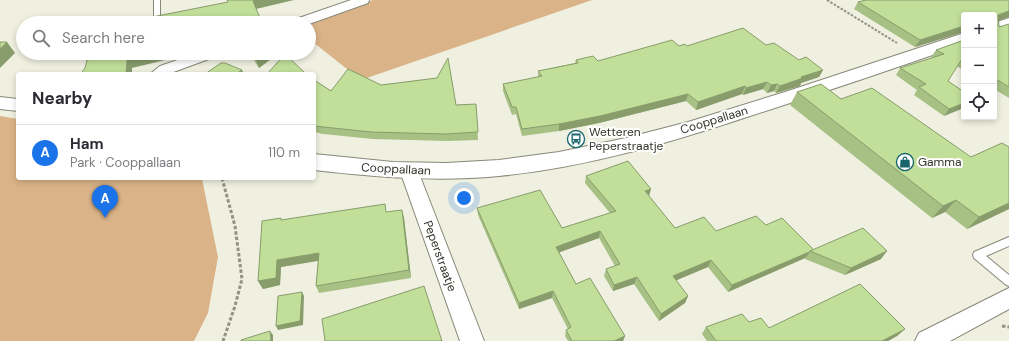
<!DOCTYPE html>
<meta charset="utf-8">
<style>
:root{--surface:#fff;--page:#f7f7f7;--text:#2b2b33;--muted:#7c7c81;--line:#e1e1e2;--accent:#1a73e8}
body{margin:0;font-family:"DM Sans",sans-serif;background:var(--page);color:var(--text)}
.controls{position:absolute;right:12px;top:12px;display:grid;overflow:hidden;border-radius:4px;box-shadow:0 2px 6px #0003}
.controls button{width:36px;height:36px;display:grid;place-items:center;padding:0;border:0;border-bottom:1px solid var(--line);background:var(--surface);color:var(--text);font:20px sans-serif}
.you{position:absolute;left:464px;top:198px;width:14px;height:14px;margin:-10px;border:3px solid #fff;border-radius:50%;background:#1a73e8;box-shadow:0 0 0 6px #1a73e833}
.badge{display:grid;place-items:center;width:26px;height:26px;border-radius:50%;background:var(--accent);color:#fff;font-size:13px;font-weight:700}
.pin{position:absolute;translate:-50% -33px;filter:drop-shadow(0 1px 2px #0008)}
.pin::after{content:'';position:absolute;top:21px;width:14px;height:12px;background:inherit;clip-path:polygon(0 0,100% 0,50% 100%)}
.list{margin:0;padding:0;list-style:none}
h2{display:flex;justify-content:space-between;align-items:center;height:52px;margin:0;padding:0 16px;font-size:17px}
h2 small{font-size:13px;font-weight:400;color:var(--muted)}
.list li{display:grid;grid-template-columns:26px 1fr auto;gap:12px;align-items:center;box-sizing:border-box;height:56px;padding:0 16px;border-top:1px solid var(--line)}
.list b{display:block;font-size:15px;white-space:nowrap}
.list p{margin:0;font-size:13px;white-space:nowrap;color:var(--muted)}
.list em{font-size:13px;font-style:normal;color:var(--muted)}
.icon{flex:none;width:22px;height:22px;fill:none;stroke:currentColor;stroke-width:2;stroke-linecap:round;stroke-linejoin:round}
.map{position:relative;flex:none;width:1009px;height:341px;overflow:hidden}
.search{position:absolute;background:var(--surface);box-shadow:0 2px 6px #0003;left:16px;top:16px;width:300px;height:44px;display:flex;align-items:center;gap:10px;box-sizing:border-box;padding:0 14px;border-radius:22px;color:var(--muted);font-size:15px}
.panel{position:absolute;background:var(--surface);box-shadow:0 2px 6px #0003;left:16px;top:72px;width:300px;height:108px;border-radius:4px}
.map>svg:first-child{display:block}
.green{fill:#dab388}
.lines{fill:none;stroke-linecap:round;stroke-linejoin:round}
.lane-casing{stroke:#88887a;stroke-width:2}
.street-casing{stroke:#88887a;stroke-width:2}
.secondary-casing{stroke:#88887a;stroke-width:2}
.path-far1{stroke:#929287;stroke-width:2;stroke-dasharray:2.5 1.5;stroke-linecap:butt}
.path{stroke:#929287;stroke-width:3;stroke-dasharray:3.5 2;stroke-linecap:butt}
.lane{fill:#fff;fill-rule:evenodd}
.street{fill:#fff;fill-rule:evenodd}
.secondary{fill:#fff;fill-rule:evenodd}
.wall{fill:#a7c084}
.shaded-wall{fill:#889c6c}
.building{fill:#c2df9a;stroke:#889c6c}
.labels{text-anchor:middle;stroke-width:4;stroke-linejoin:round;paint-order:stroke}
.street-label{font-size:12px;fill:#34342e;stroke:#fff}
.poi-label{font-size:12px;fill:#34342e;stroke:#fff;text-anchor:start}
</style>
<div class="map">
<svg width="1009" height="341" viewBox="0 0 1009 341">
<rect width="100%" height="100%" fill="#eff0e0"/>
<g class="green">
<path d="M 373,0 L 592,0 L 361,80 L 309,39 L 309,23 L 306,23 Z"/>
<path d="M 0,116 L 18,119 L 18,178 L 202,179 L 218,257 L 208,313 L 194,341 L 0,341 Z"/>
</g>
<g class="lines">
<g class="lane-casing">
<g id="lane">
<path d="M 154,0 L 160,0 L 160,17 L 157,19 L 154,17 Z"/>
<path d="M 1009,237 L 1009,246 L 986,256 L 1009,275 L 1009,286 L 1005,284 L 974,258 L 973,255 L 974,252 Z"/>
</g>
</g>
<g class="street-casing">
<g id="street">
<path d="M 351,0 L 369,0 L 368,3 L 309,24 L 291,23 L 293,20 Z"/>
<path d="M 198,53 L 219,53 L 217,56 L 168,74 L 150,74 L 160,66 Z"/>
<path d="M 409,164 L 415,166 L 418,171 L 484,341 L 460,341 L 400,171 L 403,166 Z"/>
<path d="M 1009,288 L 1009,309 L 950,341 L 915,341 L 919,333 Z"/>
</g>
</g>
<g class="secondary-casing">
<g id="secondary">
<path d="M 1009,18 L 1009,28 L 994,33 L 994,23 Z"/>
<path d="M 964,33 L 964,44 C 893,69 822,93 750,116 C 669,143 584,168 499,176 C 437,182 375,177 314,170 L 314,154 L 393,162 L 446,163 L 499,160 L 559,152 L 626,138 L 688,122 L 785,92 Z"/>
<path d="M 0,97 L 18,99 L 18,111 L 0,109 Z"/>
</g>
</g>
<path class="path-far1" d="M 827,0 L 897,43"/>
<g class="path">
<path d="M 222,178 L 235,226 L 242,279 L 235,306 L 223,341"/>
<path d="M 1002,326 L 1009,327"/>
</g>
<use href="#lane" class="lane"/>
<use href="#street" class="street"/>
<use href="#secondary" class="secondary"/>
</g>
<g class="wall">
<path d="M 866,0 L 1009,0 L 1009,17 L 998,20 L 999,27 L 1009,24 L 1009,98 L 994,89 L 994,15 L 964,15 L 964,32 L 915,47 L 854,9 L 858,2 Z"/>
<path d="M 964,40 L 964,71 L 957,66 L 948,81 L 964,92 L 944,116 L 914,95 L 917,90 L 896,75 L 900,68 L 932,58 L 931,57 L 936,50 Z"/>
<path d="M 766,45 L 799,60 L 823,70 L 819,77 L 801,83 L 800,86 L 776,93 L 774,91 L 767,93 L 763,89 L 743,95 L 742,94 L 696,110 L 686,101 L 599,123 L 559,131 L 522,136 L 516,114 L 512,115 L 503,91 L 503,84 L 538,77 L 538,71 L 575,63 L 576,60 L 598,61 L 679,46 Z"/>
<path d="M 249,53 L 274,53 L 275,56 L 259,68 Z"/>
<path d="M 314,80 L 331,91 L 381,85 L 456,105 L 476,104 L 478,140 L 447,141 L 373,139 L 323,134 L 314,132 Z"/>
<path d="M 797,92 L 841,99 L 1009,209 L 967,229 L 945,212 L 932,218 L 790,105 Z"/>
<path d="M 586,176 L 649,196 L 675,228 L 716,231 L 766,225 L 814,250 L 881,259 L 845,275 L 805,259 L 805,258 L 728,292 L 708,267 L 676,280 L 688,296 L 685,303 L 659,321 L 634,284 L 613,291 L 604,276 L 606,269 L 615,266 L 599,238 L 559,252 L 576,284 L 625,336 L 623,341 L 568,341 L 565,336 L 566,330 L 568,329 L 552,298 L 519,309 L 478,215 L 477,208 L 562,228 L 610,213 L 585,183 Z"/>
<path d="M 387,212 L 404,218 L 411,278 L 319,293 L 316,286 L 318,261 L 281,267 L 280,285 L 263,289 L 258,281 L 281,218 L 281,220 Z"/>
<path d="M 749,322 L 769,328 L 905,329 L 897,336 L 888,341 L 707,341 L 702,334 L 706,327 Z"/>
</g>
<g class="shaded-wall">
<path d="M 256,0 L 294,0 L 256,9 L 253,1 Z"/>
<path d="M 1009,11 L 1009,17 L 994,22 L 998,15 Z"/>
<path d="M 964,26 L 964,32 L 915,47 L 920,40 Z"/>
<path d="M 7,42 L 15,53 L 0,68 L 0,49 Z"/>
<path d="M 156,53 L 190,53 L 190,54 L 132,68 L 132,74 L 126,74 L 127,60 Z"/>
<path d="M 266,53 L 274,53 L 275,56 L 259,68 L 256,60 Z"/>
<path d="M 242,70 L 244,74 L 236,74 Z"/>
<path d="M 823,70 L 819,77 L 801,83 L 800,86 L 776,93 L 780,86 L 801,77 Z"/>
<path d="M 767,82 L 763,89 L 743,95 L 746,88 Z"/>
<path d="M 777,84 L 774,91 L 767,93 L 771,85 Z"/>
<path d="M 745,86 L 742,94 L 696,110 L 698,102 Z"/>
<path d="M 688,94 L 686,101 L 599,123 L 559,131 L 559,124 Z"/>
<path d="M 964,103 L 964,108 L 944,116 L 949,109 Z"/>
<path d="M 651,189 L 649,196 L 645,191 Z"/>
<path d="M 956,200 L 945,212 L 932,218 L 943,206 Z"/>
<path d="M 1009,203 L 1009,209 L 967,229 L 979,217 Z"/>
<path d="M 402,210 L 404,218 L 411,278 L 409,270 Z"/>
<path d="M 600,231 L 599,238 L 555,254 L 556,247 Z"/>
<path d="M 887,251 L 881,259 L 845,275 L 851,268 Z"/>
<path d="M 810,252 L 805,258 L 728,292 L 732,285 Z"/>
<path d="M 319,253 L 322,260 L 281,267 L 280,285 L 263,289 L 258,281 L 277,260 Z"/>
<path d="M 711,260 L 708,267 L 670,283 L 673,276 Z"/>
<path d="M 637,277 L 634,284 L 613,291 L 614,285 Z"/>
<path d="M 553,291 L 552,298 L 519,309 L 519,303 Z"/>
<path d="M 302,292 L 304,296 L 303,325 L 278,330 L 276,326 Z"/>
<path d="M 688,296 L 685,303 L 659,321 L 661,314 Z"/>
<path d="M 905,329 L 897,336 L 888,341 L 882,341 Z"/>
<path d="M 270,331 L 273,335 L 273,341 L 271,341 Z"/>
<path d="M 625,336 L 623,341 L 614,341 Z"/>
</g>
<g class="building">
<path d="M 227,0 L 256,0 L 253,1 L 262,23 L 122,23 L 228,2 Z"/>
<path d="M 866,0 L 1009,0 L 1009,11 L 998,15 L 999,27 L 1009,24 L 1009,87 L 994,78 L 994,15 L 964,15 L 964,26 L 920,40 L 858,2 Z"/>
<path d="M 743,28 L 766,45 L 774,43 L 799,60 L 806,57 L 823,70 L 801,77 L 803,78 L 780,86 L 777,84 L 771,85 L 767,82 L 746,88 L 745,86 L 698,102 L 688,94 L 600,116 L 559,124 L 522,129 L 516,107 L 512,107 L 503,84 L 542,76 L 538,71 L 578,63 L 576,60 L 593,56 L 598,61 L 672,40 L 679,46 L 685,44 L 687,46 Z"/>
<path d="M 964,40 L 964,60 L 962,59 L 948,81 L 964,92 L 964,103 L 949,109 L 919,87 L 926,84 L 900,68 L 944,54 L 936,50 Z"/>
<path d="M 0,42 L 7,42 L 0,49 Z"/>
<path d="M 99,53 L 156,53 L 127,60 L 126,74 L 81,74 L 85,68 L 87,60 L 98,58 Z"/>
<path d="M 251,53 L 266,53 L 256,60 Z"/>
<path d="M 285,54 L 306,74 L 267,74 Z"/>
<path d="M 448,58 L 456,105 L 476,104 L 478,132 L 446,134 L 371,132 L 314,126 L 314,80 L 331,91 L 348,69 L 381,85 L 437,78 Z"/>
<path d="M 221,63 L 225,63 L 242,70 L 236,74 L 205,74 Z"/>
<path d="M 821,84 L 841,99 L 872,88 L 971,157 L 1002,143 L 1009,147 L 1009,203 L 979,217 L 956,200 L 943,206 L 797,92 Z"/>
<path d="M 628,161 L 651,189 L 645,191 L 675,228 L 704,217 L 716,231 L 756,216 L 766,225 L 782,218 L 814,250 L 732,285 L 711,260 L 673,276 L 688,296 L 661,314 L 637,277 L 614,285 L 606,269 L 620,264 L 600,231 L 556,247 L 576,284 L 590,278 L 625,336 L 614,341 L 572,341 L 566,330 L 571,327 L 553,291 L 519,303 L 477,208 L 540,190 L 562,228 L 616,211 L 586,176 Z"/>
<path d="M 385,204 L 386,212 L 402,210 L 409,270 L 316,286 L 319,253 L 277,260 L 276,278 L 258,281 L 262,221 L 281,218 L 281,220 Z"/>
<path d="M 863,228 L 887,251 L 851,268 L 810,251 Z"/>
<path d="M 860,284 L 905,329 L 882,341 L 716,341 L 706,327 L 742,314 L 749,322 L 761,318 L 769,328 Z"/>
<path d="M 424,286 L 442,341 L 325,341 L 322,319 Z"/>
<path d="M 302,292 L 300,321 L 276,326 L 278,296 Z"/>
<path d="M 270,331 L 271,341 L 241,341 L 241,340 Z"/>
</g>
<defs>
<g id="bus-ring" transform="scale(0.9)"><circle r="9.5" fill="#fff" stroke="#18656d" stroke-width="1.5"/><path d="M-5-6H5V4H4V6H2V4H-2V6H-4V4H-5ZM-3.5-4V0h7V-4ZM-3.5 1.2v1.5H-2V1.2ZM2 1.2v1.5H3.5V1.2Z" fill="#18656d"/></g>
<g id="shop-ring" transform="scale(0.9)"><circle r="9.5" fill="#fff" stroke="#18656d" stroke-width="1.5"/><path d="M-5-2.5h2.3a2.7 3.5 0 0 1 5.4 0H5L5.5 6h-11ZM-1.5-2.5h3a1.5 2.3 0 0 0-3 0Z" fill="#18656d"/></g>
</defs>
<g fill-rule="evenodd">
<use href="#bus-ring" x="576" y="139"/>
<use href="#shop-ring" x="905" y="162"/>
</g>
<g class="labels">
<g class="street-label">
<text transform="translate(714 120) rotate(-17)" y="4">Cooppallaan</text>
<text transform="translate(396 169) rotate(3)" y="4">Cooppallaan</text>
<text transform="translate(440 256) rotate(70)" y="4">Peperstraatje</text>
</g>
<g class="poi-label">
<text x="589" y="136">Wetteren<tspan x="589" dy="14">Peperstraatje</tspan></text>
<text x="918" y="166">Gamma</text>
</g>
</g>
</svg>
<div class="controls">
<button>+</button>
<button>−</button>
<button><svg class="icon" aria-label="locate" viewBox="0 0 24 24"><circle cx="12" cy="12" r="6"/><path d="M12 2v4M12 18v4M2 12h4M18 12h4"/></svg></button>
</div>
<div class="you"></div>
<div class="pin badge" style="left:105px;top:218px">A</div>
<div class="search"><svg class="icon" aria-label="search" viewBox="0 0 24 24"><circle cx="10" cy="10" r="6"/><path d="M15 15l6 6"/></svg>Search here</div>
<section class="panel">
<h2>Nearby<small></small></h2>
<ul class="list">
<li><span class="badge">A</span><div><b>Ham</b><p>Park · Cooppallaan</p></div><em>110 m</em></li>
</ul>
</section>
</div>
